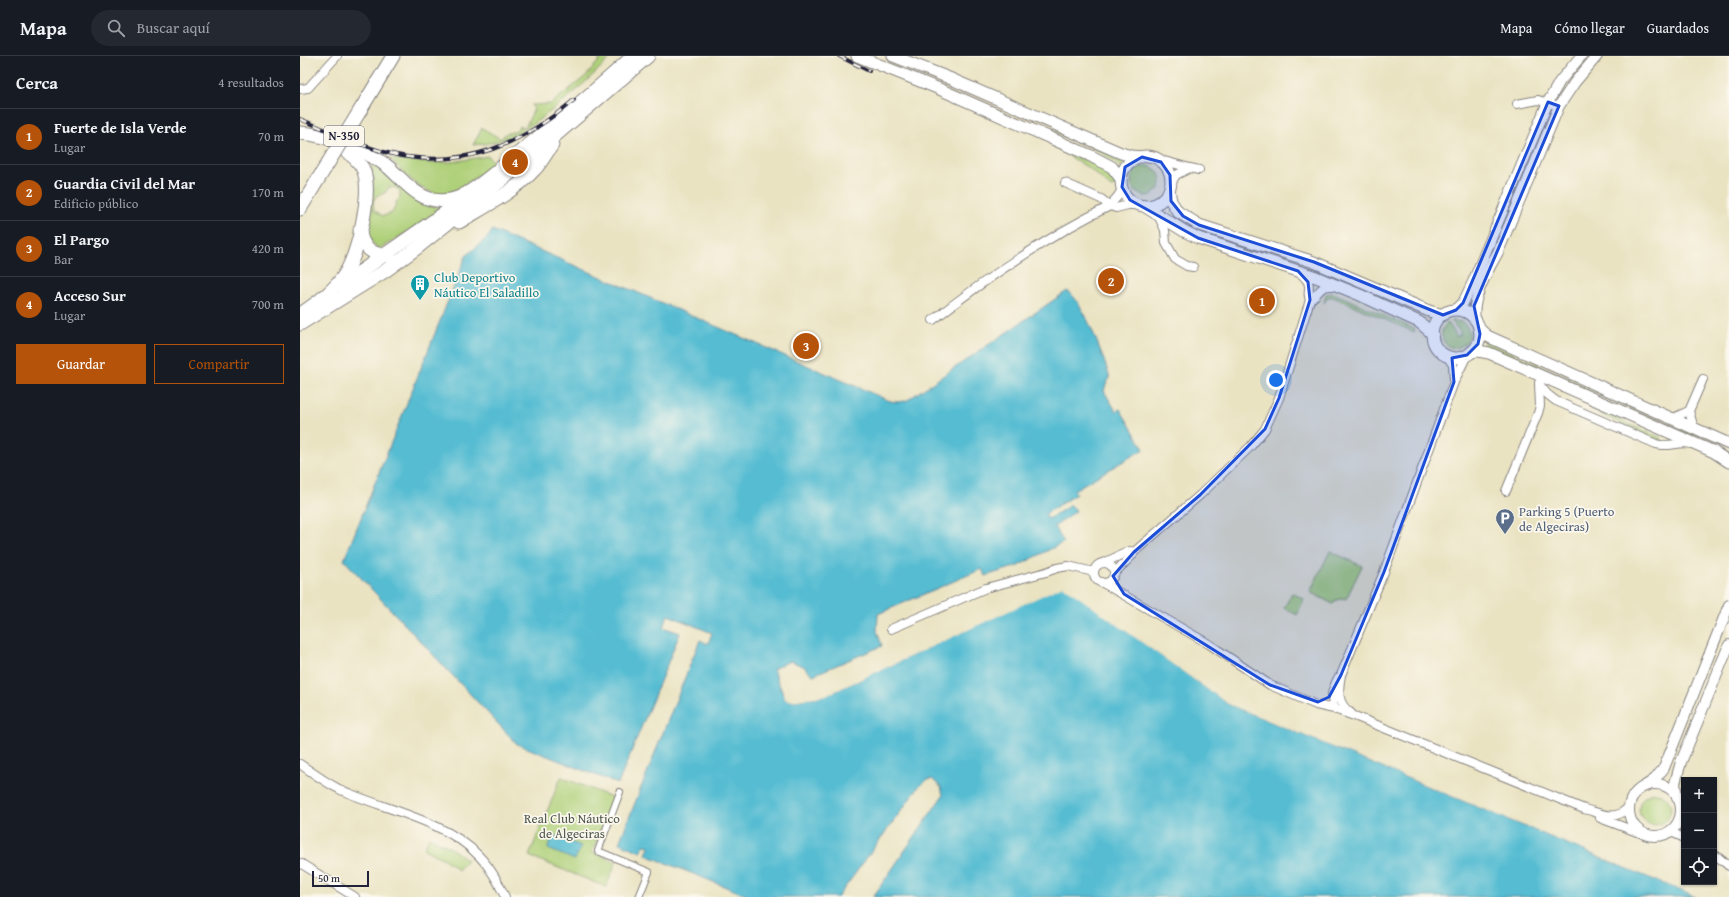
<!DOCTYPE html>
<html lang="es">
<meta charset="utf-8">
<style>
:root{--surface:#171b24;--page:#242831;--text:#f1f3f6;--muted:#9ea1a6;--line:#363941;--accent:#b45309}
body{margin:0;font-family:"Gentium Book Plus",serif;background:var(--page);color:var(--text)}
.controls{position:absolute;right:12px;bottom:12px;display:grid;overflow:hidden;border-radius:0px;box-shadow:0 1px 3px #0004}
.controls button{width:36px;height:36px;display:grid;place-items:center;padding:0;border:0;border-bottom:1px solid var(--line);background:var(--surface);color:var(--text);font:20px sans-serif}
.scale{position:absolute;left:12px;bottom:10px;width:57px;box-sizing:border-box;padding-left:4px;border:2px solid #22223b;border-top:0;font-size:11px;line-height:14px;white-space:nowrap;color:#22223b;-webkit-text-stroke:3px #fbf7ec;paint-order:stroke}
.you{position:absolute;left:976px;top:324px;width:14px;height:14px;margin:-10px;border:3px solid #fff;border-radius:50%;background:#1a73e8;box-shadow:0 0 0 6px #1a73e833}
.badge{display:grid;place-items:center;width:26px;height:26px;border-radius:50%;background:var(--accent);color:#fff;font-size:13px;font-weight:700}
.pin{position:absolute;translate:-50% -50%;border:2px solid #fff;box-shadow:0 1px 4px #0006}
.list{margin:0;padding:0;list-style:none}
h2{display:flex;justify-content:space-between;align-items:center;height:52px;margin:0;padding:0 16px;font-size:17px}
h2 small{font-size:13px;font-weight:400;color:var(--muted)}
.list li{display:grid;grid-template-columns:26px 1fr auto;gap:12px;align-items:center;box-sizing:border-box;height:56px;padding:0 16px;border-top:1px solid var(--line)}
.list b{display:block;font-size:15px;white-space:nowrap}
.list p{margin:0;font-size:13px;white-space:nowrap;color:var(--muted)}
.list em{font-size:13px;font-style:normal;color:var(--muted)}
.actions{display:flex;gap:8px;padding:12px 16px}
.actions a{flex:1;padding:9px 0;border:1px solid var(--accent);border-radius:0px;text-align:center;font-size:14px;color:var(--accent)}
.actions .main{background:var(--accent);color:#fff}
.icon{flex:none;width:22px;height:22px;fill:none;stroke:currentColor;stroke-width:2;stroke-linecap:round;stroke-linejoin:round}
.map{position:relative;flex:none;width:1429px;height:841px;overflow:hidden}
header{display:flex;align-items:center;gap:24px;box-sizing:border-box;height:56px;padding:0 20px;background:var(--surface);border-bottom:1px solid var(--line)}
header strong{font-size:19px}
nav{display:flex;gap:22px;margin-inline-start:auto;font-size:14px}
.search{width:280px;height:36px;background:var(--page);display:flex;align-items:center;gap:10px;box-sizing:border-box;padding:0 14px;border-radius:22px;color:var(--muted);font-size:15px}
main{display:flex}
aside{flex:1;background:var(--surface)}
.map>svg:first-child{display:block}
.green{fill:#afd079;stroke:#68795a;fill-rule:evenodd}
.water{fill:#55bcd2;stroke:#3c6f86}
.pier{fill:#eae3c2}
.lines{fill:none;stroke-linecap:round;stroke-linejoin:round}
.pedestrian-casing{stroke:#86827e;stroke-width:8}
.minor-casing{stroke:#86827e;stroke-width:10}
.tertiary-casing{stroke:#86827e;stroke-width:12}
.secondary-casing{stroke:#86827e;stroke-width:13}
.trunk-casing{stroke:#86827e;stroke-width:15}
.pedestrian{stroke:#fff;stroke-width:6}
.minor{stroke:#fff;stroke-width:8}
.tertiary{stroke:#fff;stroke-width:10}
.secondary{stroke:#fff;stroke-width:11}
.trunk{stroke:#fff;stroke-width:13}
.rail-casing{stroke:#22223b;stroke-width:4}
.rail{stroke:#fbf7ec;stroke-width:2.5;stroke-dasharray:8;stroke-linecap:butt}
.trunk-bridge-casing{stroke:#86827e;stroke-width:15;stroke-linecap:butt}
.trunk-bridge{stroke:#fff;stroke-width:13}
.marked{fill:#1d4ed8;fill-opacity:0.2;stroke:#1d4ed8;stroke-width:3;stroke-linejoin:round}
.labels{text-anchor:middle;stroke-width:3.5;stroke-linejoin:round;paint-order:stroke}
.shield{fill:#fbf7ec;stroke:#636270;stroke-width:1}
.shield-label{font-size:12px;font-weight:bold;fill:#22223b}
.culture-label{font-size:13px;fill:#0d838f;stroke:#fbf7ec;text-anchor:start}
.service-label{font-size:13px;fill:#4e5e75;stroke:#fbf7ec;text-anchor:start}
.park-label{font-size:13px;fill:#4c564e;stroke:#fbf7ec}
</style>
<header>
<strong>Mapa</strong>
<div class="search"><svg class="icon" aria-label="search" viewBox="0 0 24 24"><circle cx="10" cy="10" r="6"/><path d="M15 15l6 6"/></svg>Buscar aquí</div>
<nav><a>Mapa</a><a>Cómo llegar</a><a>Guardados</a></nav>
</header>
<main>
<aside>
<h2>Cerca<small>4 resultados</small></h2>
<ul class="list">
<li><span class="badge">1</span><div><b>Fuerte de Isla Verde</b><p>Lugar</p></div><em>70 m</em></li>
<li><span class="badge">2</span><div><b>Guardia Civil del Mar</b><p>Edificio público</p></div><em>170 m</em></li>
<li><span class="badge">3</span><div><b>El Pargo</b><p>Bar</p></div><em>420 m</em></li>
<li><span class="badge">4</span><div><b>Acceso Sur</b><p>Lugar</p></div><em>700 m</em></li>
</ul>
<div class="actions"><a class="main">Guardar</a><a>Compartir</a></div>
</aside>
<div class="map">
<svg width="1429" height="841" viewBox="0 0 1429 841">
<rect width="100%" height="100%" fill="#fbf7ec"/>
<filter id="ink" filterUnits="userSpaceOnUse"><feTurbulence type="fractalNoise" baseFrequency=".025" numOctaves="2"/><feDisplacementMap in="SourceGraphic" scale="8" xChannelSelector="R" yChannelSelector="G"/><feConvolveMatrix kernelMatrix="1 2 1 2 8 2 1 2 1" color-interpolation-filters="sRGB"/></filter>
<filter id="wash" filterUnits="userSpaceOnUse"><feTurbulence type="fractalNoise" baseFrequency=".012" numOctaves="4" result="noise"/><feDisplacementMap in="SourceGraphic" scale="16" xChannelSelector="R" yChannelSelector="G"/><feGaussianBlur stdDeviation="0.9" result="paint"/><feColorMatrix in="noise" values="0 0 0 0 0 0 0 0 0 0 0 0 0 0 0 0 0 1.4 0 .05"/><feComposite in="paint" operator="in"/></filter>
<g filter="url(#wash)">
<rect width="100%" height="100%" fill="#eae3c2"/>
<g class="green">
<path d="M 303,0 L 312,0 C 286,27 231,78 195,86 C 188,88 180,88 173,89 L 182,72 L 201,83 L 205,78 L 216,75 L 219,70 L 225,72 L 234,53 L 231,49 L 251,48 L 286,20 Z"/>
<path d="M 737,67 L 826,104 L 821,111 C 799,91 763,80 736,69 Z"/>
<path d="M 750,88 L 804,113 L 811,118 L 817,129 L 811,131 L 790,113 Z"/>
<path d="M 188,100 L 195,108 L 184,117 L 183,115 C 160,134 141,148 114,126 C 105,119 98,110 89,102 L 131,107 L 151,106 Z"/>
<path d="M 71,108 C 97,123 111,151 144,152 L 142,155 L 79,193 C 59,178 71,154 73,134 C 74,125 73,116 71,108 ZM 89,131 L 97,132 L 100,136 L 100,142 L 96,146 L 95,151 L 92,157 L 83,160 L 74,154 L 73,146 L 76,140 L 85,137 Z"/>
<circle cx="846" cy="125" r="15"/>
<path d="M 1033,237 L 1115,273 L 1114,276 L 1033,241 L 1028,241 L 1024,247 L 1026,238 Z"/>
<path d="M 1152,265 L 1162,266 C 1186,285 1146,305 1142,280 C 1141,274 1144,270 1148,267 L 1155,277 L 1156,280 L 1160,280 L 1160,276 Z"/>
<path d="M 1185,285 L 1429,395 L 1429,397 L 1191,291 L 1183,289 Z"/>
<path d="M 1291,351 L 1361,382 L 1360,385 L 1299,358 L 1291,353 Z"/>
<path d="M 1030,495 L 1062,510 L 1046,543 L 1043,542 L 1035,545 L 1033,548 L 1010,536 Z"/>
<path d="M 992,537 L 1004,543 L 997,559 L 984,552 Z"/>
<path d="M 261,721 L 314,742 L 292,796 L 316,806 L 306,831 L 229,800 Z"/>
<circle cx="1355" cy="753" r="16"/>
<path d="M 129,781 L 151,792 L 167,804 L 158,814 L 146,804 L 124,793 Z"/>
</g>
<g class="water">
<path d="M 192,174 L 590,345 L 597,346 L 606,345 L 767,235 C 783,243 804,303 810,322 L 806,328 L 804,335 L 816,355 L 820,353 L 844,393 L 774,434 L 776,438 L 745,458 L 748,463 L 771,449 L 776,455 L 754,471 L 764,486 L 718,510 L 685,520 L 682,513 L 578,558 L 577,575 L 582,590 L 513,619 L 503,610 L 490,605 L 473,613 L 485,643 L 492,645 L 527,639 L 763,529 L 928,648 L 1396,841 L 573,841 L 643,739 L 641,731 L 632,723 L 627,724 L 620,729 L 538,841 L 451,841 L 346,799 L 349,790 L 344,789 L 341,796 L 319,787 L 400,584 L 408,588 L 412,577 L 368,559 L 363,571 L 380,577 L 318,728 L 217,688 L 44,504 L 166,200 L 190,179 Z"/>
<path d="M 253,779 L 281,790 L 275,804 L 248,793 Z"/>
</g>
<path class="pier" d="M 763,528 L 929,646 L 1397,839 L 1398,841 L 928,648 L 763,530 L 527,639 L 492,645 L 484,643 L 486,641 L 492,643 L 526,637 Z"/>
</g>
<g filter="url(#ink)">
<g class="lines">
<g class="pedestrian-casing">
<path id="pedestrian" d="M 320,736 L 298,795 L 349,816 L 339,841"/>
</g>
<g class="minor-casing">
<g id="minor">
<path d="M 0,33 L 8,32 L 37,0"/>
<path d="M 1217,48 L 1238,44 L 1259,50"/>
<path d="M 857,103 L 890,112 L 876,119 L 870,129"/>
<path d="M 890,112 L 899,114"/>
<path d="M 765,127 L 801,143 L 810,150 L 816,152 L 828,149 L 839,149"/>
<path d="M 859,161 L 865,174 L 866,187 L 875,203 L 887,210 L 893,211"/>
<path d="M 1000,217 C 1016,231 1005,232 1010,244"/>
<path d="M 633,264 C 687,222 748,180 810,150 C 814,142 820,142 822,131"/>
<path d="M 1146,299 L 1153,309 L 1154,325"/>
<path d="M 1240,329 L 1247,338 L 1256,345 L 1356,388 C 1368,392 1379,385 1391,388"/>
<path d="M 1389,355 L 1403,323"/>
<path d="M 1370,362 C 1378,362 1382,357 1389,355 L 1393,369 L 1397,374"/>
<path d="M 1206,435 L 1238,357 L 1240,350 L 1239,327"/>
<path d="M 803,507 L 830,495 L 834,496"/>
<circle cx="804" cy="517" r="10"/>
<path d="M 814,518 C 819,510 832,503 834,496 L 900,439 L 951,390 L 965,373 L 979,342 L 1010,244 C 1022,236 1017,229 1036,230"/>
<path d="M 801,526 L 909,588 L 970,629 L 1016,649 L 1034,653 L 1057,661 L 1284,753 C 1301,757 1316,767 1329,750"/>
<path d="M 591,573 L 686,532 L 746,516 L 757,512 L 768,510 L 794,516"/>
<path d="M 1036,654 C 1029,642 1032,634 1038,622"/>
<path d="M 1051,657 C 1037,648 1038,634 1041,619 L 1084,516 L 1154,326 L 1167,299"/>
<path d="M 0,708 C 13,717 25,726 39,733 C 82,753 146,764 179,800 C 191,812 198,826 205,841"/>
<path d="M 1380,757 L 1384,768"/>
<path d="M 1300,762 L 1337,776 L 1347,778"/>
<path d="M 1369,775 L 1384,782"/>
<path d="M 1414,798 L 1429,810"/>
<path d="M 0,807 L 55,841"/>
</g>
</g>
<g class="tertiary-casing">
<g id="tertiary">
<path d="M 1156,254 L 1163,247 L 1173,226 L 1248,46 L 1260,25 L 1281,0"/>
<path d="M 1175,263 C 1171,243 1188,214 1198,196 L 1259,50 L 1275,26 L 1297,0"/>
<circle cx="1355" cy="754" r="26"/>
<path d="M 1345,730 L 1355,723 L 1364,712 L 1429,549"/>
<path d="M 1377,742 L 1375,727 L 1381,706 L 1429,589"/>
</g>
</g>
<g class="secondary-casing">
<g id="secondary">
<path d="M 557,0 L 637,32 L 789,99 L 812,111 L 821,123"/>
<path d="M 593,0 L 649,22 L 821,97 L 831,100 L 842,101"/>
<circle cx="846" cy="125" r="25"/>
<path d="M 869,134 L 871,145 L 878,156 L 899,169 L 1014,206 L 1129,255 L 1143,259"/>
<path d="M 844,150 L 884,175 L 898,182 L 1016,221 L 1060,239 L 1119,266 L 1133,278"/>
<circle cx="1156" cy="278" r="24"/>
<path d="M 1179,273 L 1187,280 L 1429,388"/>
<path d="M 1171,296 L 1178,295 L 1189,297 L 1414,396 L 1429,406"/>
</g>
</g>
<g class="trunk-casing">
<g id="trunk">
<path d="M 61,53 L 93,0"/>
<path d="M 0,77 C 24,78 68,95 87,110 C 98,119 107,131 119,138 C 132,146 148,147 162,140 C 179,132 200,112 215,100 C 255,68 296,35 333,0"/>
<path d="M 0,153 L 28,107"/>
<path d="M 159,166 C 184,151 214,136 234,114 C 241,107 246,97 252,89"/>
<path d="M 60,174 C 60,190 74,201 89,199"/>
<path d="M 40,230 L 146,156 L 158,147 L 160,144"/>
<path d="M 2,257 C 18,246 35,234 45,218 C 58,197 73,136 63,113 C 59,105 52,99 44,94"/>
<path d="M 0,268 L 85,215 L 118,191 L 223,107 L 348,0"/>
</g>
</g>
<use href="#pedestrian" class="pedestrian"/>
<use href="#minor" class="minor"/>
<use href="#tertiary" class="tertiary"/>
<use href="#secondary" class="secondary"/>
<use href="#trunk" class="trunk"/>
<g class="rail-casing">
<g id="rail">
<path d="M 539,0 L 569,15"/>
<path d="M 0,63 C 32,76 64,92 97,99 C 167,113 221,88 274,44"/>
</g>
</g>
<use href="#rail" class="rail"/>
<g class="trunk-bridge-casing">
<path id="trunk-bridge" d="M 28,107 L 61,53"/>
</g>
<use href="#trunk-bridge" class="trunk-bridge"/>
</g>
</g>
<path class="marked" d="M 1248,46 L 1259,50 L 1174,250 L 1180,278 L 1178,288 L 1167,299 L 1152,302 L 1154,326 L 1084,516 L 1041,619 L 1029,641 L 1018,646 L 970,629 L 824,538 L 813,520 L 834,496 L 900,439 L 965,373 L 979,342 L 1010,244 L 1008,226 L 998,215 L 898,182 L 830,144 L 822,131 L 825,111 L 842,101 L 861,106 L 870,119 L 871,145 L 883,160 L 899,169 L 1014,206 L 1143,259 L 1156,254 L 1163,247 Z"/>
<defs>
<g id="building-pin" transform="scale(1)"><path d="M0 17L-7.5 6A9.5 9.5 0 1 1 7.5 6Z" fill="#0f9aa8" stroke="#fbf7ec"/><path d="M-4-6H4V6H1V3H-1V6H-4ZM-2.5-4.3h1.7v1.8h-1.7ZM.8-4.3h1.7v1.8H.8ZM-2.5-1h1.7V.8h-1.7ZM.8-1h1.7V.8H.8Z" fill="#fff"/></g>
<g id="parking-pin" transform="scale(1)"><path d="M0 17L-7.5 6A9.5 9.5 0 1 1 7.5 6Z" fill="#5c6f8a" stroke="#fbf7ec"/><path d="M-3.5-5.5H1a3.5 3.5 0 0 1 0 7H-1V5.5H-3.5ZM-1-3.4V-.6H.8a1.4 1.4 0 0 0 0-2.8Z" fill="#fff"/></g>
</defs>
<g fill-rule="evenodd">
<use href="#building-pin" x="120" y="228"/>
<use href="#parking-pin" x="1205" y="462"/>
</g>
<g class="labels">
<rect class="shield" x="24" y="70" width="40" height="20" rx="3"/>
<g class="shield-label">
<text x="44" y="84">N-350</text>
</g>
<g class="culture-label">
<text x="134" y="226">Club Deportivo<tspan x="134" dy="15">Náutico El Saladillo</tspan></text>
</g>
<g class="service-label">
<text x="1219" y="460">Parking 5 (Puerto<tspan x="1219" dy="15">de Algeciras)</tspan></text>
</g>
<g class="park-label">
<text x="272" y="767">Real Club Náutico<tspan x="272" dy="15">de Algeciras</tspan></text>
</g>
</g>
</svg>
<div class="controls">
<button>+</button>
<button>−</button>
<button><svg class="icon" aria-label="locate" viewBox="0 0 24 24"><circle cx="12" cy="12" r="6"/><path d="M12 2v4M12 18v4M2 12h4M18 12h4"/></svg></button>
</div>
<div class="scale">50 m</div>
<div class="you"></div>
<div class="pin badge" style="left:962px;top:245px">1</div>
<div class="pin badge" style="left:811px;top:225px">2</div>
<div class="pin badge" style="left:506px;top:290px">3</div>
<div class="pin badge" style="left:215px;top:106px">4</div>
</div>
</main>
